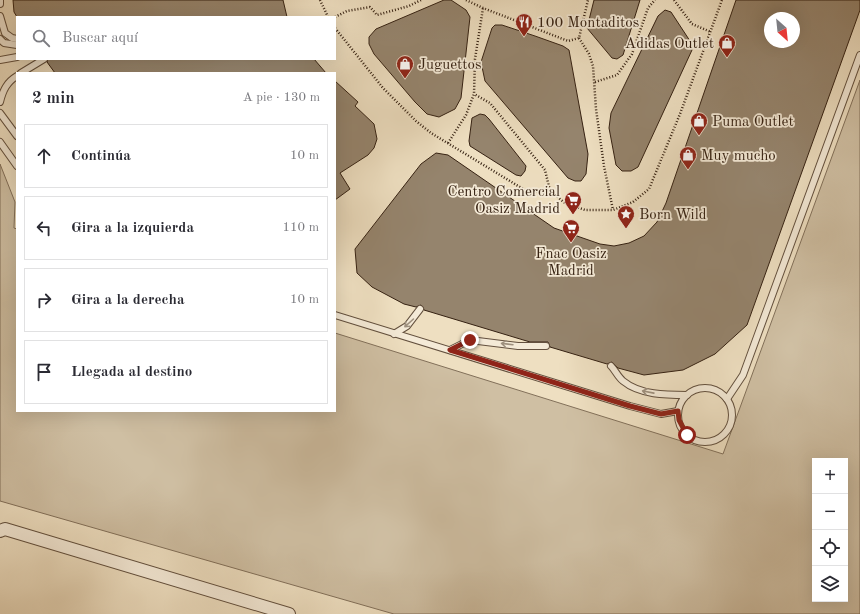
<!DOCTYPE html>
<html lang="es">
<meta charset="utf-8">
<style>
:root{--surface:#fff;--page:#f2f2f3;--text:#2b2b33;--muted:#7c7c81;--line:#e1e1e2}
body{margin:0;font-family:"Old Standard TT",serif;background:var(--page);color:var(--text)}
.controls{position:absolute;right:12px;bottom:12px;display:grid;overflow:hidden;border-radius:0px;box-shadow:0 4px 16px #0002}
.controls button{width:36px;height:36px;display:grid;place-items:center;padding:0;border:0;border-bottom:1px solid var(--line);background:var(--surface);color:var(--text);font:20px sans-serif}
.compass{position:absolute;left:764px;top:12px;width:36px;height:36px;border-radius:50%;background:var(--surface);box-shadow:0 4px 16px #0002;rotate:153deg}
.stop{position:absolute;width:12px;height:12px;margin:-9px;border:3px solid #8f2418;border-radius:50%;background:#fff}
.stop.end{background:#8f2418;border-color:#fff;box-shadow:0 1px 4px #0008}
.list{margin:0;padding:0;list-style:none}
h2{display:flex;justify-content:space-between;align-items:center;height:52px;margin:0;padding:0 16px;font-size:17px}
h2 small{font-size:13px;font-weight:400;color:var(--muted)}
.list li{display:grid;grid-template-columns:26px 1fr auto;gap:12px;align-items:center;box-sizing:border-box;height:64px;margin:0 8px 8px;padding:0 8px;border:1px solid var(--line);border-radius:0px}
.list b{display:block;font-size:15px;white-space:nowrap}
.list em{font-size:13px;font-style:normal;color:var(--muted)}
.icon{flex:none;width:22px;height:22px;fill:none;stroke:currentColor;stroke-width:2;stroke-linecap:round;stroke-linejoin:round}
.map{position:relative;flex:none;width:860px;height:614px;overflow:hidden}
.search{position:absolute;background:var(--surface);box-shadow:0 4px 16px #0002;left:16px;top:16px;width:320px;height:44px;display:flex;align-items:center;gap:10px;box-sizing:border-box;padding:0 14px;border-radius:0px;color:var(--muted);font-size:15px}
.panel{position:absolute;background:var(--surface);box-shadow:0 4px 16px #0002;left:16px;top:72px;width:320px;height:340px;border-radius:0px}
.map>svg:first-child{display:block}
.green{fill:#cfbfa3;stroke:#82705a;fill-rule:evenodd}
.building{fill:#95846d;stroke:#352112;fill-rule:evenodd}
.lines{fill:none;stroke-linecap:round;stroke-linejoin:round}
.service-casing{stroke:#63503e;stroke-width:8}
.minor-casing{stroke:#63503e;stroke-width:14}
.path{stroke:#352112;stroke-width:2.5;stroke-dasharray:1 2;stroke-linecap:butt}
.service{stroke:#f4ead7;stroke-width:6}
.minor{stroke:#f4ead7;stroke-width:12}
.oneway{stroke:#9e907e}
.route{stroke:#8f2418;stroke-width:5}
.labels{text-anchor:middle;stroke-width:3.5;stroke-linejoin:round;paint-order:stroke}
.poi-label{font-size:15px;fill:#352112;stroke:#f4ead7;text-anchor:start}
</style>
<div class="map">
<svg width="860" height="614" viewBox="0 0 860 614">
<rect width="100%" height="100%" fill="#eedfc1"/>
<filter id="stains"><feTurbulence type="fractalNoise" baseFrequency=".005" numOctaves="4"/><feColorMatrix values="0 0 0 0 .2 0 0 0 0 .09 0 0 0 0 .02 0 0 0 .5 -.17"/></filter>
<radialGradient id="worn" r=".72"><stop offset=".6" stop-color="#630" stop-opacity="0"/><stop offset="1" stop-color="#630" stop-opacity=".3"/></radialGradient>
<path class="green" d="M 860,80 L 860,614 L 394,614 L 0,501 L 0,164 L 15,202 L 14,228 L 17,229 L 17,411 L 335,411 L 335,333 L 723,454 ZM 815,461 L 845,461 L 845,599 L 815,599 Z"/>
<g class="building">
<path d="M 13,0 L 283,0 L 287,17 L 17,17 L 14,12 Z"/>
<path d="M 444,0 L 451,0 L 466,10 L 470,17 L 461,98 L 455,109 L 439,117 L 427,114 L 415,102 L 374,54 L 369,44 L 369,37 L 376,29 Z"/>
<path d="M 594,0 L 640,0 L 623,55 L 617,59 L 612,58 L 587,28 Z"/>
<path d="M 736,0 L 860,0 L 860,10 L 747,325 L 715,354 L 683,370 L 644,375 L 618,368 L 612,362 L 607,364 L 550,347 L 548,342 L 530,342 L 424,310 L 421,305 L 416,307 L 404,304 L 372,287 L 357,273 L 355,249 L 421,164 L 436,153 L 448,155 L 554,228 L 600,244 L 614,246 L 629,243 L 644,236 L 657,222 L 666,203 ZM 770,18 L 794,18 L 794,42 L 770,42 Z"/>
<path d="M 665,10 L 671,12 L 690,41 L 692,50 L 638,167 L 631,171 L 622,171 L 616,165 L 609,128 L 611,113 L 658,16 Z"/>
<path d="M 495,25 L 502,25 L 535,36 L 563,46 L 569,50 L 588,154 L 586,174 L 581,181 L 575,181 L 568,178 L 485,81 L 481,62 L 492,28 Z"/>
<path d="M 48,59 L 314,59 L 326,73 L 55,73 L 47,62 Z"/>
<path d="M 335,81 L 358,102 L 355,106 L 374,124 L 377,139 L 374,148 L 368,155 L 340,173 L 350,189 L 335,200 Z"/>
<path d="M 480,114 L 485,115 L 489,119 L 526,166 L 525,171 L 521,176 L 516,175 L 470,146 L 469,141 L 472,118 Z"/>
</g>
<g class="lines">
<g class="service-casing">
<g id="service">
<path d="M 0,4 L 0,0"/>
<path d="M 0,16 L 5,33 L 12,38 L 17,39"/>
<path d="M 0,39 L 4,43 L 17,45"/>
<path d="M 0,60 L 17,57"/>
<path d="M 21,73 L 44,59"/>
<path d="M 0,102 C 3,90 7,82 17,76"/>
<path d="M 0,113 L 17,136"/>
<path d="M 0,142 L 17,166"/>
<path d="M 335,315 L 630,406 L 661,414 L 678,411"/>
<path d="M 394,334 L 407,326 L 420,309"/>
<path d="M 450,350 L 470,340 L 518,346 L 546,346"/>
<path d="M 611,366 C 615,370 618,377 623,381 C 640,395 666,395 687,395"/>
<circle cx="705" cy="415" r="27"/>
<path d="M 727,399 L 743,375 L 860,55"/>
</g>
</g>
<g class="minor-casing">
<path id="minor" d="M 0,531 L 5,529 L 289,614"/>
</g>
<g class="path">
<path d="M 320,0 L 328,17"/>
<path d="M 466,0 L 483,8 L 568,41 L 579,38 L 588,0"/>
<path d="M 674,0 L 692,24 L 711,32"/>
<path d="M 335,17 L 347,11 L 370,7 L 377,15 L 409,6 L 421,0"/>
<path d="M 335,28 L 383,88 L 416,121 L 431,133 L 528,192 L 550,191 L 545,170 L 490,103 L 474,94"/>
<path d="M 579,38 L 589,54 L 593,66 L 596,109 L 604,166 L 613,210"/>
<path d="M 595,82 L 617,75 L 632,54 L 648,8 L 655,0"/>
<path d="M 448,143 L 466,115 L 474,94 L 475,59 L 483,8"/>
<path d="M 550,191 L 565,203 L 585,210 L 613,210 L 633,202 L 649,189 L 680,114 L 722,0"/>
</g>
<use href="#service" class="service"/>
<use href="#minor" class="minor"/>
</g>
<defs><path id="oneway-shaft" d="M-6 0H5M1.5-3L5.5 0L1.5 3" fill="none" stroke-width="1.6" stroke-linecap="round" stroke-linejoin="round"/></defs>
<g class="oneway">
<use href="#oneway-shaft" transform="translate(409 323) rotate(138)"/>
<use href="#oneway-shaft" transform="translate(507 344) rotate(-173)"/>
<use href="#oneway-shaft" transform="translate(648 392) rotate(-169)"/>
</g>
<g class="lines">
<path class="route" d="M 470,340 L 450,350 L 630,406 L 661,414 L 678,411 L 679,420 L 687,435"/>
</g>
<defs>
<g id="restaurant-pin" transform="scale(0.9)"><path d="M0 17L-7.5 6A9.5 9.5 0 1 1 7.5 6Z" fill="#8f2418" stroke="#f4ead7"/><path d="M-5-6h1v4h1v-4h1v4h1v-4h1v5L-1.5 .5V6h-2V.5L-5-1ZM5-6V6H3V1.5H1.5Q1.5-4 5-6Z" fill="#fff"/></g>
<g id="shop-pin" transform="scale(0.9)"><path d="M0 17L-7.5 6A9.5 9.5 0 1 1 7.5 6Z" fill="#8f2418" stroke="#f4ead7"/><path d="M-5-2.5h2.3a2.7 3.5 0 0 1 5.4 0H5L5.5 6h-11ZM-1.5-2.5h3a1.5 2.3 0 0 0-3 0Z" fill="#fff"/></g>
<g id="supermarket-pin" transform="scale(0.9)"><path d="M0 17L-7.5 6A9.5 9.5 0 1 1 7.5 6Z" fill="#8f2418" stroke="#f4ead7"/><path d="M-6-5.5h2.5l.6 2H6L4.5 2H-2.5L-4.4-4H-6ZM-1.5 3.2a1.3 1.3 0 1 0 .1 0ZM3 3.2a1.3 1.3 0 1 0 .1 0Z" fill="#fff"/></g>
<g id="sight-pin" transform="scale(0.9)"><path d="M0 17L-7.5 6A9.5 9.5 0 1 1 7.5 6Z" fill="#8f2418" stroke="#f4ead7"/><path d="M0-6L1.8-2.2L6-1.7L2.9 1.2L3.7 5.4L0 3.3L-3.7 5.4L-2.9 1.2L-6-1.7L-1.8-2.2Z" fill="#fff"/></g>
</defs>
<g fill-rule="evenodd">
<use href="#restaurant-pin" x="524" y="22"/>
<use href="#shop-pin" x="727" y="43"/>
<use href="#shop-pin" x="405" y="64"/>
<use href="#shop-pin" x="699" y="121"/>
<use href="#shop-pin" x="688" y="155"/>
<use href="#supermarket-pin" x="573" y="200"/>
<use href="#sight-pin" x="626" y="214"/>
<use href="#supermarket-pin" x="571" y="228"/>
</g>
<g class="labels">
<g class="poi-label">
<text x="537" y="27">100 Montaditos</text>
<text x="714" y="48" text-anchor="end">Adidas Outlet</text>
<text x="418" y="69">Juguettos</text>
<text x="712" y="126">Puma Outlet</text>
<text x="701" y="160">Muy mucho</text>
<text x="560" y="196" text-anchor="end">Centro Comercial<tspan x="560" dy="17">Oasiz Madrid</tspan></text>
<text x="639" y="219">Born Wild</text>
<text x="571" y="258" text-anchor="middle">Fnac Oasiz<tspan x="571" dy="17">Madrid</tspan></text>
</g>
</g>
<rect width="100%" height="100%" filter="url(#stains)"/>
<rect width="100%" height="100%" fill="url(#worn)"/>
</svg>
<div class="controls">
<button>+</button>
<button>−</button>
<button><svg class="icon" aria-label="locate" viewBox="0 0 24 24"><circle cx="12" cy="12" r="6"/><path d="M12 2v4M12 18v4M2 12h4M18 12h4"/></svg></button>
<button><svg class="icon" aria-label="layers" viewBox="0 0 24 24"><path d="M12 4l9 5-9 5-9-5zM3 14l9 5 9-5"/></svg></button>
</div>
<svg class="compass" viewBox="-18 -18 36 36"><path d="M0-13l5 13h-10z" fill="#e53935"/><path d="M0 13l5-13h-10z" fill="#7c7c81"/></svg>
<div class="stop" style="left:687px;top:435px"></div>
<div class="stop end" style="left:470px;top:340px"></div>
<div class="search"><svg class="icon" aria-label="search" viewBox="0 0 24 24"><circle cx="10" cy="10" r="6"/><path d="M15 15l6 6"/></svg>Buscar aquí</div>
<section class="panel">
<h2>2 min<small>A pie · 130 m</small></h2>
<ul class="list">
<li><svg class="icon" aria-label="ahead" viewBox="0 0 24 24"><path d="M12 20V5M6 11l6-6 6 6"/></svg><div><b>Continúa</b></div><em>10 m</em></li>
<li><svg class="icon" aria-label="left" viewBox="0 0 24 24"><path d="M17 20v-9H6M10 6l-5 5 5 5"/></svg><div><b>Gira a la izquierda</b></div><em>110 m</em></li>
<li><svg class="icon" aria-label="right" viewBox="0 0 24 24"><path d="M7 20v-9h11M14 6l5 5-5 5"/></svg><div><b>Gira a la derecha</b></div><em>10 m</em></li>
<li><svg class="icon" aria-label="arrive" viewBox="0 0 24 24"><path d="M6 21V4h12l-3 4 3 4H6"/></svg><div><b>Llegada al destino</b></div></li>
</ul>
</section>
</div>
